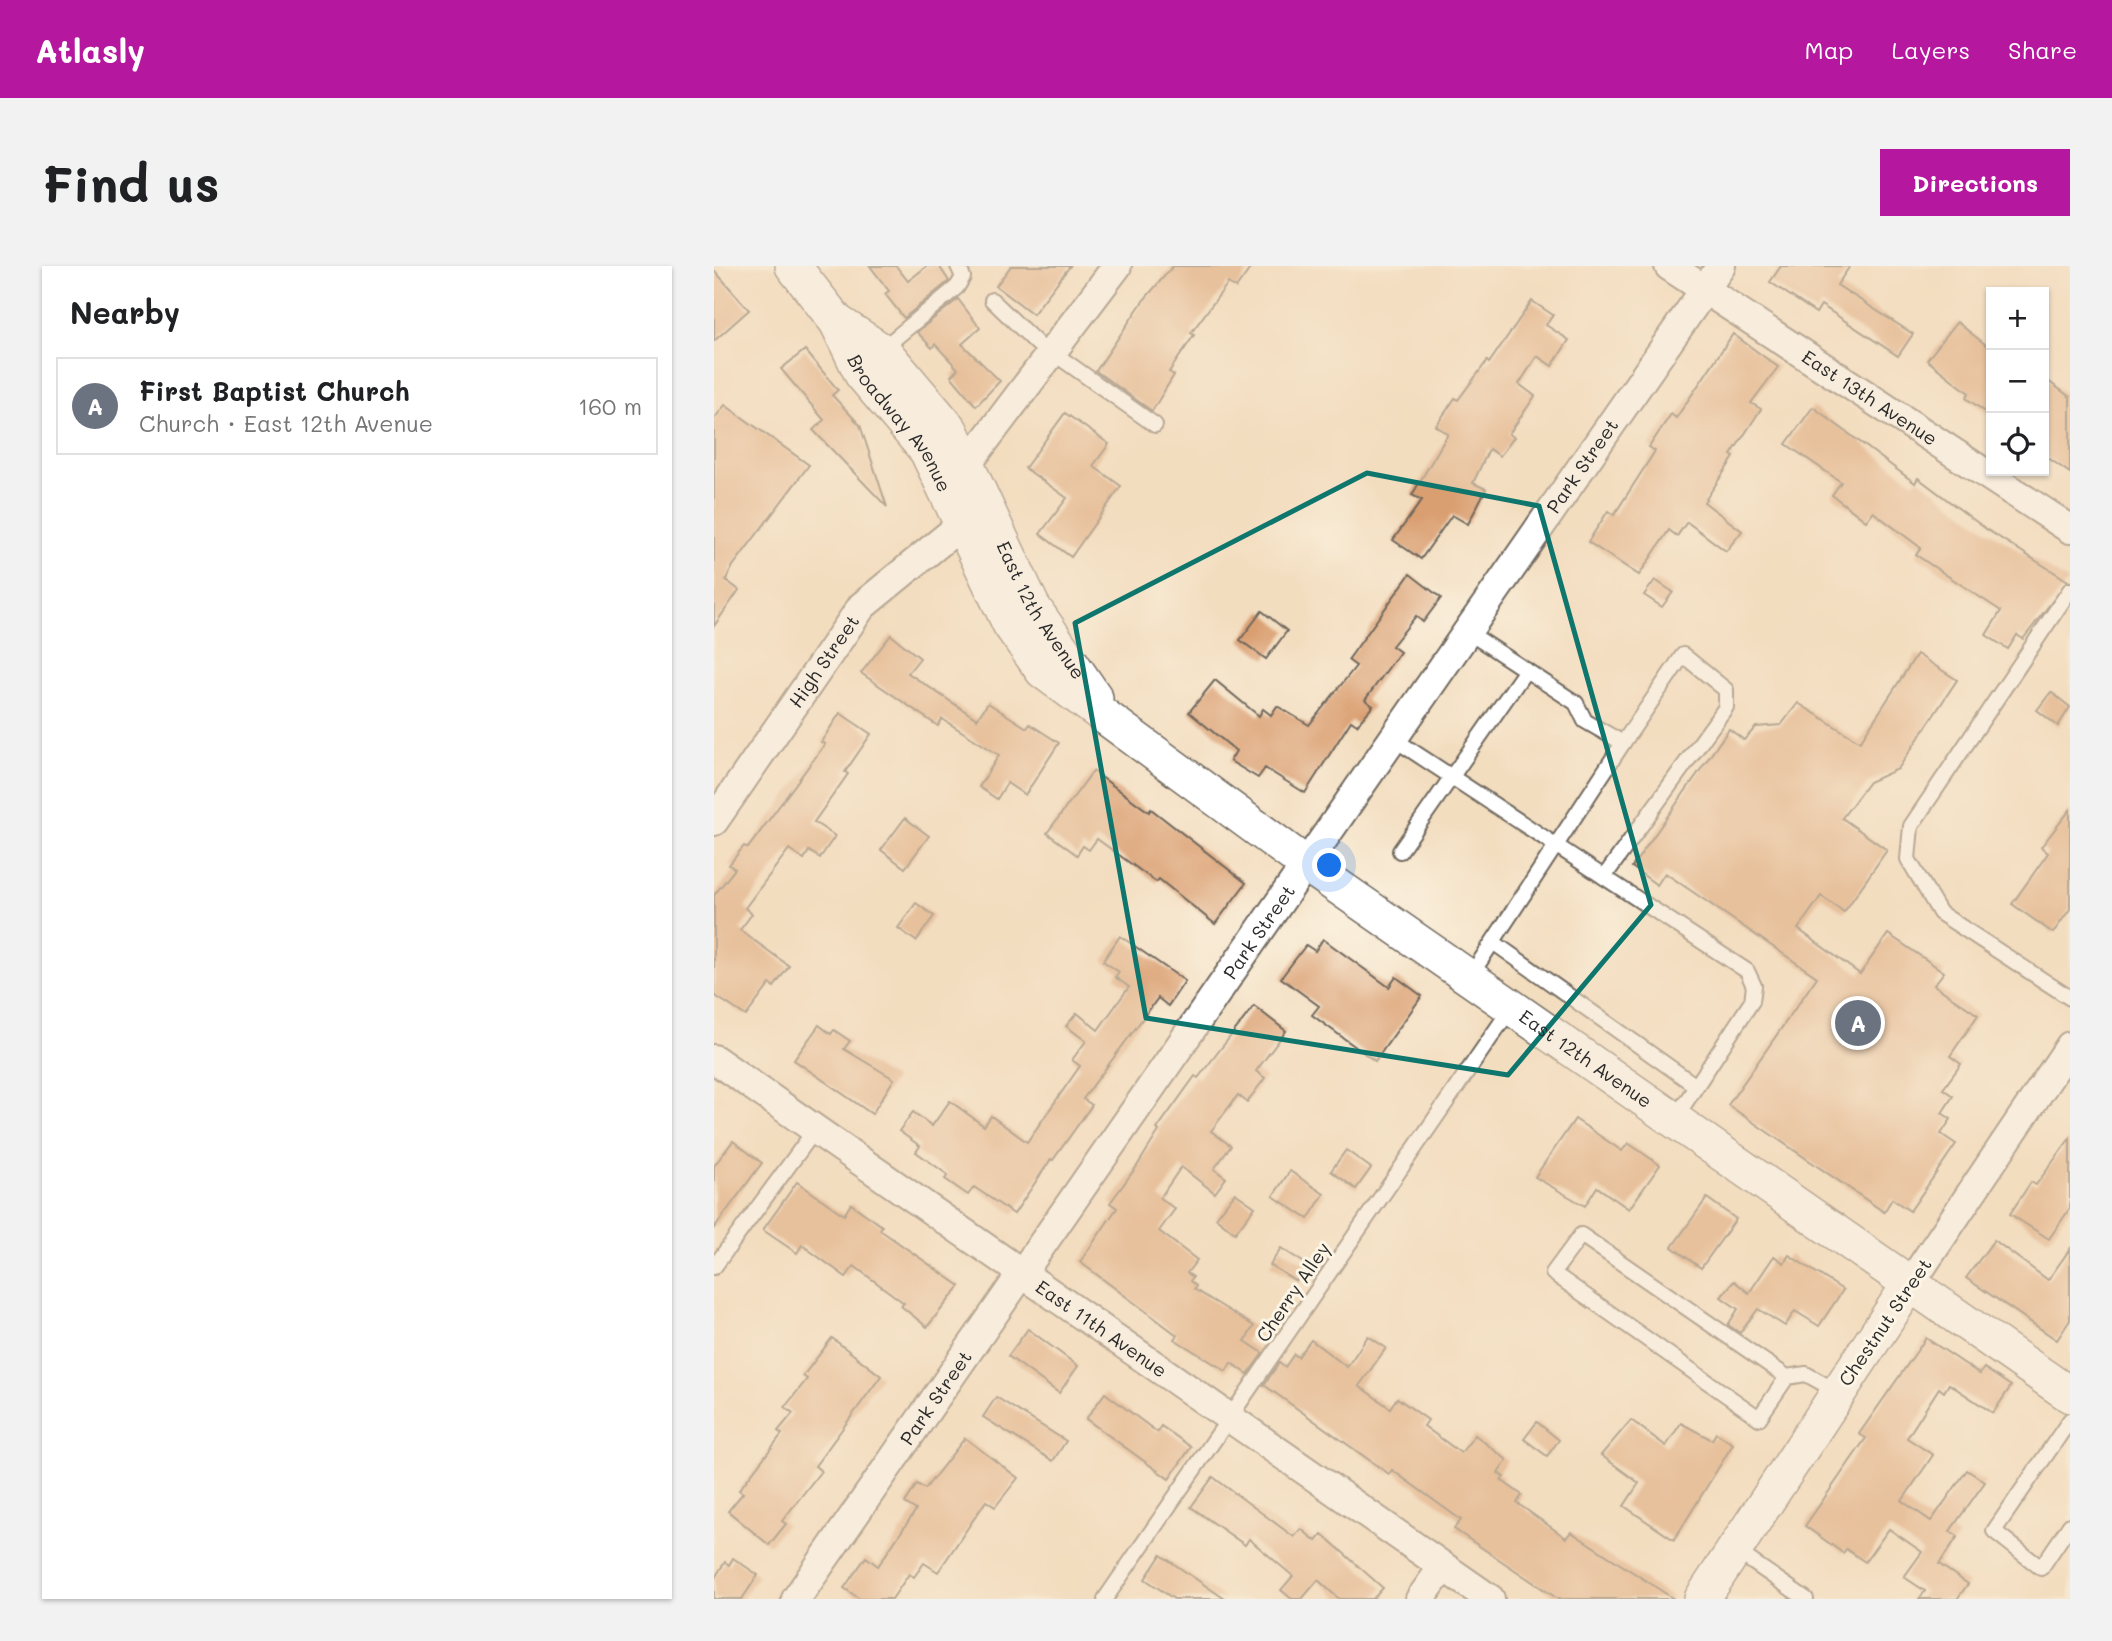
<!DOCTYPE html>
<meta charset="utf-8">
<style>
:root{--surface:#fff;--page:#f2f2f2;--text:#202124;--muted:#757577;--line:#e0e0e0;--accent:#b5179e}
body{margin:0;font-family:Mali,sans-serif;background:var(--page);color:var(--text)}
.controls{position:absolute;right:21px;top:21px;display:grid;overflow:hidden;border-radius:0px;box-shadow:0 2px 5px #0004}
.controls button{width:63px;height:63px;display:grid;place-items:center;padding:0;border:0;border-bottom:2px solid var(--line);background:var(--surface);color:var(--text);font:35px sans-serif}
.you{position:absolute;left:616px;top:600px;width:24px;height:24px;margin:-18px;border:5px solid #fff;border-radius:50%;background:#1a73e8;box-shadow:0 0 0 10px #1a73e833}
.badge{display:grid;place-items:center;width:46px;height:46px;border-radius:50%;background:var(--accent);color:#fff;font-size:23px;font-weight:700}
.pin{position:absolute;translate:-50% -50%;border:4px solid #fff;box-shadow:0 2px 7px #0006}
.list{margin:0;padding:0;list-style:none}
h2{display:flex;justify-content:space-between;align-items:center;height:91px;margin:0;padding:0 28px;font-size:30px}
h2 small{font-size:23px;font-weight:400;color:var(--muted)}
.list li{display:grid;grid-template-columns:46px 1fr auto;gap:21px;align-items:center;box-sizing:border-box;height:98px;margin:0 14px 14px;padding:0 14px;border:2px solid var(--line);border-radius:0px}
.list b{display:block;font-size:26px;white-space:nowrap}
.list p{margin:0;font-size:23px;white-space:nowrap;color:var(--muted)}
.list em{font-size:23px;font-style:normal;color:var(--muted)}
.icon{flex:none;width:38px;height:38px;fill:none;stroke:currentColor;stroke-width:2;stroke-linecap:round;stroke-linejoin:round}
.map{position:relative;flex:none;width:1356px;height:1333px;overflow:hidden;border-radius:0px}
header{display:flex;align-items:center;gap:42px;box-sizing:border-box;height:98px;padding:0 35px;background:var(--accent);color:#fff}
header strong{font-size:33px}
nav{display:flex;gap:38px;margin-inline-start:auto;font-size:24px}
.intro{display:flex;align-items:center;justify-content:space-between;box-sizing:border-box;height:168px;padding:0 42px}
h1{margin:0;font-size:49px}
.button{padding:18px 32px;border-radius:0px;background:var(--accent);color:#fff;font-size:24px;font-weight:700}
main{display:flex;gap:42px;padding:0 42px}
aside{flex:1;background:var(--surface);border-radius:0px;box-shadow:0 2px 5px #0004}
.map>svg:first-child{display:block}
.building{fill:#da9f71}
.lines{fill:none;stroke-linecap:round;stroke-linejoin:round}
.service-casing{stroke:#71695f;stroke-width:18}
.minor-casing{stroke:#71695f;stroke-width:32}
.tertiary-casing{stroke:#71695f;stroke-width:38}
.service{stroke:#fff;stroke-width:14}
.minor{stroke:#fff;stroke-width:28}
.tertiary{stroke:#fff;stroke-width:35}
.marked{fill:none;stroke:#0f766e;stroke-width:5;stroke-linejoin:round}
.labels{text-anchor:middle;stroke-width:6;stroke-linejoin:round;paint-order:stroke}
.street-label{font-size:19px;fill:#2b2b2b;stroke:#fcf5e5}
</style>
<header>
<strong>Atlasly</strong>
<nav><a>Map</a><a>Layers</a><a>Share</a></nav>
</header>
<div class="intro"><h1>Find us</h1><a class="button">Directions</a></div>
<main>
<aside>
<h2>Nearby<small></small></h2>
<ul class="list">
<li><span class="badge" style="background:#6b7280">A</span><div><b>First Baptist Church</b><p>Church · East 12th Avenue</p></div><em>160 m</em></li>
</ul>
</aside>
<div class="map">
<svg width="1356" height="1333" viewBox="0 0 1356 1333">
<rect width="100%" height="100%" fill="#fcf5e5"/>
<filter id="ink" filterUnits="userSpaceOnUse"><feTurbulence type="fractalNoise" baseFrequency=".0143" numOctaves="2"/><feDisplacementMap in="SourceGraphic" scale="14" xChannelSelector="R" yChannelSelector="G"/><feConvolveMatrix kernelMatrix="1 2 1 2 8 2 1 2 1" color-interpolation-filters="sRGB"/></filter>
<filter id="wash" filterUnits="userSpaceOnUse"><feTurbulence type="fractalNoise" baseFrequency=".00686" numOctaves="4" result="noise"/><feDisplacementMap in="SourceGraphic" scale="28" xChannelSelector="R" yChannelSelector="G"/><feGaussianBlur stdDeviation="1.57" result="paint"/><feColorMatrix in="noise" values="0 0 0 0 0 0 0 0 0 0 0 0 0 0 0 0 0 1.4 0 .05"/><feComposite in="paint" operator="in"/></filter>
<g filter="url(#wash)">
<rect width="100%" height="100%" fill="#f3ddbf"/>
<g id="blocks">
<g class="building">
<path d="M 156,0 L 182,0 L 194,15 L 213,0 L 225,0 L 235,15 L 190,52 L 171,28 L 175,25 Z"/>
<path d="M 297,0 L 356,0 L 319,48 L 282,20 Z"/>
<path d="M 459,0 L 538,0 L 522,22 L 514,17 L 477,67 L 480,69 L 455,106 L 460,109 L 438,145 L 382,105 L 429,35 Z"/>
<path d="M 1067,0 L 1136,0 L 1123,19 L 1199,68 L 1184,90 L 1107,39 L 1102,47 L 1056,16 Z"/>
<path d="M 0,4 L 35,44 L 0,75 Z"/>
<path d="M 244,33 L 266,62 L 248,78 L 286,115 L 262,140 L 237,110 L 244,103 L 221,78 L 218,82 L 203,66 Z"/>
<path d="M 818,35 L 839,49 L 832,59 L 855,74 L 838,100 L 823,90 L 805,118 L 821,130 L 795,168 L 800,171 L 786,190 L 775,183 L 759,217 L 772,223 L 754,258 L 738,249 L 707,293 L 679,274 L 708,234 L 698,229 L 734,168 L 722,160 L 741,132 L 744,134 L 773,95 L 775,97 Z"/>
<path d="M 1243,56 L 1277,83 L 1277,150 L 1252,132 L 1255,127 L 1213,94 Z"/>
<path d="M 1019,68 L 1064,101 L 1037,137 L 1047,143 L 1017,189 L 1020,191 L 990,236 L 1028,265 L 1012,285 L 973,256 L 963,270 L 955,264 L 925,309 L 874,276 L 894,245 L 900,249 L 941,185 L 935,181 L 957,148 L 962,152 Z"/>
<path d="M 91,84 L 124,124 L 118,129 L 146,159 L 173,241 L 99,164 L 110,154 L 67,103 Z"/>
<path d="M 1330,112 L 1356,131 L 1356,207 L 1330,189 Z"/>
<path d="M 11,139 L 95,199 L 19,300 L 12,314 L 25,324 L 0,360 L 0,153 Z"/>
<path d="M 1099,141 L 1201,217 L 1204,212 L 1272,263 L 1354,315 L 1309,373 L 1303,369 L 1294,383 L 1272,369 L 1287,345 L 1202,289 L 1207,282 L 1159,246 L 1152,255 L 1118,229 L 1127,216 L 1072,178 Z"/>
<path d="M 351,147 L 395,178 L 379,200 L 407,220 L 357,291 L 326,268 L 353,232 L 311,202 Z"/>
<path d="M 696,308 L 727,332 L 709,356 L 702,350 L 678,380 L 686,386 L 651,434 L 659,440 L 643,459 L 637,455 L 591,527 L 551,502 L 544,512 L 516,495 L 522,485 L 475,446 L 501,414 L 545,450 L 549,443 L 557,449 L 563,440 L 595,459 L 642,400 L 634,394 Z"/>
<path d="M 941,314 L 959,326 L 948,341 L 930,329 Z"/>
<path d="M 548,345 L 573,365 L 552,393 L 526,374 Z"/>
<path d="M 177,369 L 206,392 L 194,407 L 263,453 L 274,437 L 313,462 L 316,458 L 345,477 L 311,529 L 293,517 L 283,533 L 265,521 L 285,489 L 228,453 L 224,460 L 147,407 Z"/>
<path d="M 1203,388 L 1243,414 L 1184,503 L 1155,516 L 1128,552 L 1173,584 L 1130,646 L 1107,630 L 1084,663 L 1146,708 L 1174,668 L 1230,706 L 1220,719 L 1264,749 L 1236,790 L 1247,798 L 1229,823 L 1239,830 L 1228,847 L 1237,853 L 1227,868 L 1242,878 L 1196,945 L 1178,933 L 1170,946 L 1014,839 L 1103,711 L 951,607 L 943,619 L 918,601 L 1015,463 L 1030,474 L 1042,461 L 1067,459 L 1084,437 L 1146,476 Z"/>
<path d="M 1337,426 L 1356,441 L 1344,460 L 1323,444 Z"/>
<path d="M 126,447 L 157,468 L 131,506 L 134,508 L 100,556 L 121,570 L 106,592 L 95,585 L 90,593 L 75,583 L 31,642 L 38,648 L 26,664 L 75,700 L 60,721 L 56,718 L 32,750 L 0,729 L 0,629 L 21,603 L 15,599 L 30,580 L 34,582 L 69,535 L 111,478 L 107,476 Z"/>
<path d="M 379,505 L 435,546 L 437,543 L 532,617 L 501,658 L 445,613 L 442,616 L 383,573 L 375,584 L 369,580 L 363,589 L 333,567 Z"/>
<path d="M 1356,544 L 1356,643 L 1339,667 L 1298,638 L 1334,587 L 1327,581 Z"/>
<path d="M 191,552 L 215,570 L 191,602 L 167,584 Z"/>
<path d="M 202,637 L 220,650 L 202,675 L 184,662 Z"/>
<path d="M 406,670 L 471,715 L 454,740 L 444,732 L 369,833 L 378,839 L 339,894 L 337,893 L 300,948 L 260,921 L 254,929 L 231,913 L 234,909 L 202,886 L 206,880 L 185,865 L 199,846 L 218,860 L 236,835 L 270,860 L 277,850 L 313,876 L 366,800 L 358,794 L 372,775 L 352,760 L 363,747 L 384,764 L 415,721 L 401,711 L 405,706 L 389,695 Z"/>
<path d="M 609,673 L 675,721 L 682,711 L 708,730 L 661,795 L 598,749 L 605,740 L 567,712 L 592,679 L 601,685 Z"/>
<path d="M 540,740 L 572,765 L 542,805 L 551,812 L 533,836 L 524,829 L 497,865 L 517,880 L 500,903 L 512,912 L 501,927 L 467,901 L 446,932 L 461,943 L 445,965 L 483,994 L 473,1007 L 479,1011 L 476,1015 L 482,1020 L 480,1023 L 540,1060 L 531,1075 L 549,1087 L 534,1108 L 517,1097 L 512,1105 L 460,1073 L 463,1069 L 366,996 L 403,942 L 396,937 L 423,900 L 445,865 L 443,863 L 481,810 L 484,812 Z"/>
<path d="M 105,759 L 117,768 L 120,764 L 136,775 L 130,783 L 180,813 L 158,848 L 80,794 Z"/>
<path d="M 861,853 L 908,885 L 914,877 L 946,899 L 915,943 L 883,921 L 871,940 L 821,911 Z"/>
<path d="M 1356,872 L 1356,942 L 1335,973 L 1296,948 L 1317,916 L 1322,919 Z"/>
<path d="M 19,875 L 48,897 L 0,962 L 0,900 Z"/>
<path d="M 632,884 L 657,902 L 642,923 L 617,905 Z"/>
<path d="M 576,905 L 610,928 L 594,953 L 559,930 Z"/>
<path d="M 83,916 L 130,949 L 137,938 L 168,960 L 166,964 L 246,1020 L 213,1061 L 187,1040 L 190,1037 L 140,1000 L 132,1011 L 88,979 L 83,987 L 49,964 Z"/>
<path d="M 521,927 L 541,941 L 521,967 L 502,952 Z"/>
<path d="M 993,932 L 1022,953 L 987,1002 L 958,981 Z"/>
<path d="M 1280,974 L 1334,1014 L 1356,983 L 1356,1054 L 1343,1074 L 1252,1012 Z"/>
<path d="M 567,982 L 592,998 L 582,1015 L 556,999 Z"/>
<path d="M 1075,989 L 1129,1024 L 1105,1060 L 1081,1045 L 1071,1060 L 1044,1043 L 1026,1067 L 1014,1059 L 1024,1043 L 1007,1031 L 1020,1015 L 1035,1027 L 1060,990 L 1070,997 Z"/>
<path d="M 314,1063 L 364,1100 L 345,1127 L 294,1090 Z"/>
<path d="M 654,1070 L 672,1082 L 645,1120 L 676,1142 L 683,1132 L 714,1154 L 710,1160 L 747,1187 L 761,1169 L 793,1194 L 784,1207 L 790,1211 L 787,1214 L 808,1229 L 803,1237 L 852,1272 L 857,1266 L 960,1333 L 844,1333 L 740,1263 L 747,1254 L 678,1204 L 675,1208 L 550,1119 L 565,1097 L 571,1101 L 580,1088 L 584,1091 L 597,1074 L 633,1101 Z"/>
<path d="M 118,1072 L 167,1110 L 101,1200 L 107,1205 L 68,1255 L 72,1258 L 55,1279 L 14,1245 L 29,1227 L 25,1224 L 68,1168 L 64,1165 L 79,1147 L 71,1141 L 93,1113 L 89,1110 Z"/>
<path d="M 1212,1072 L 1266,1108 L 1270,1102 L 1297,1120 L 1279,1147 L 1235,1118 L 1230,1126 L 1225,1122 L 1193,1172 L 1219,1189 L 1188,1235 L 1217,1255 L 1253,1204 L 1271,1216 L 1236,1265 L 1244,1270 L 1225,1298 L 1254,1318 L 1243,1333 L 1205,1333 L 1211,1325 L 1190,1311 L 1208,1286 L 1175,1263 L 1151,1296 L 1132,1283 L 1129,1287 L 1091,1260 L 1152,1172 L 1145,1168 Z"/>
<path d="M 391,1127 L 443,1166 L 447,1160 L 477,1181 L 455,1213 L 372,1153 Z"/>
<path d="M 282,1131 L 352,1175 L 339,1195 L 269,1151 Z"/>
<path d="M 917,1154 L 952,1180 L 967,1157 L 998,1174 L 1002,1167 L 1019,1178 L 960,1274 L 910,1240 L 925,1217 L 887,1189 Z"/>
<path d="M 823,1156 L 845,1174 L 833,1190 L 810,1173 Z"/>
<path d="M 251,1172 L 304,1212 L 281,1241 L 272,1235 L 224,1306 L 210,1297 L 200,1311 L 195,1308 L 178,1333 L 146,1333 L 130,1322 L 152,1291 L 164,1300 L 202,1244 L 191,1237 L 203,1218 L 211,1223 Z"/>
<path d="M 499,1211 L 580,1271 L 587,1263 L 602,1275 L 608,1268 L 669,1322 L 659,1333 L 625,1333 L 604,1314 L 588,1333 L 578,1333 L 567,1324 L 579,1310 L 535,1273 L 531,1279 L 477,1241 Z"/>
<path d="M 447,1289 L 511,1333 L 460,1333 L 431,1313 Z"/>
<path d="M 19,1292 L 44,1309 L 28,1333 L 0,1333 L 0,1313 L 11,1296 L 15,1299 Z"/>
</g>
</g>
</g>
<g filter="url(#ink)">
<use href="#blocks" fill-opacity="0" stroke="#71695f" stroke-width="2"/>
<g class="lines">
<g class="service-casing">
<g id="service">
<path d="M 278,34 L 335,89"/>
<path d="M 168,83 L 243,21 L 249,11 L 244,0"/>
<path d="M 338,86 L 441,159"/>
<path d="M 1356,324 L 1197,560 L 1194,593 L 1226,647 L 1356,732"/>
<path d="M 754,366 L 862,437 L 871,455 L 909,477 L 969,389 L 1012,424 L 1012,441 L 890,611"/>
<path d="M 680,473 L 1033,705 L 1040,720 L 1038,735 L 960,854"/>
<path d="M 686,585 L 812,404"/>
<path d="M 779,676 L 982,820"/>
<path d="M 755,712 L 909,477"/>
<path d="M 0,1001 L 101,864"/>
<path d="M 1073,1111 L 1045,1152 L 839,1007 L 867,969 L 1073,1111 L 1092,1108 L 1124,1126"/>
<path d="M 1356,1154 L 1280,1265 L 1327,1302 L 1356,1259"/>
<path d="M 1021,1284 L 1092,1333"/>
<path d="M 391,1333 L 797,742"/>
</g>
</g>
<g class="minor-casing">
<g id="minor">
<path id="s1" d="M 955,0 L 1356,263"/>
<path d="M 254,197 L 403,0"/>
<path id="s2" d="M 0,555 L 148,340 L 247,259"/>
<path id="s3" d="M 0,793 L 776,1333"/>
<path d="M 1196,1018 L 1356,780"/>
<path id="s4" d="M 82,1333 L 1007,0"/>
<path d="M 706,1333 L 729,1301"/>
</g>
</g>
<g class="tertiary-casing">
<g id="tertiary">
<path id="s5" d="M 79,0 L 123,56 L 148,108 L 213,185 L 296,358 L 329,405 L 593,599 L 1356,1129"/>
<path id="s6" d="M 123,56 L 171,87 L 236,164 L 318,340 L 381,432"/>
<path d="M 988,1333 L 1196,1018"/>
</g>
</g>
<use href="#service" class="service"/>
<use href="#minor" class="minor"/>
<use href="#tertiary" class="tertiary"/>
</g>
</g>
<path d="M0 0H1356V1333H0ZM 653,207 L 825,240 L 937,639 L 794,809 L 432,752 L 361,357 Z" fill="#f3ddbf" fill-opacity=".55" fill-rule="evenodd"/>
<path class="marked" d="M 653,207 L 825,240 L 937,639 L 794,809 L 432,752 L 361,357 Z"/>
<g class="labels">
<g class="street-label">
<text dy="7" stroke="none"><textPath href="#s1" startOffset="240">East 13th Avenue</textPath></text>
<text dy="7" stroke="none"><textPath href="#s5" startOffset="191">Broadway Avenue</textPath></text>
<text dy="7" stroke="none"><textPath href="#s4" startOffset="1379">Park Street</textPath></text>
<text dy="7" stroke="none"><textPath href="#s6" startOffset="360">East 12th Avenue</textPath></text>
<text dy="7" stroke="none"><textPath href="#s2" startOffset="194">High Street</textPath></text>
<text dy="7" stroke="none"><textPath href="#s4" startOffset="812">Park Street</textPath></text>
<text dy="7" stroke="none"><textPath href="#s5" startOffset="1146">East 12th Avenue</textPath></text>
<text transform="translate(579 1026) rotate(-56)" y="7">Cherry Alley</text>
<text transform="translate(1171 1056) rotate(-56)" y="7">Chestnut Street</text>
<text dy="7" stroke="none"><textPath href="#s3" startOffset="472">East 11th Avenue</textPath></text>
<text dy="7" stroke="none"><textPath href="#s4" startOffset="245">Park Street</textPath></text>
</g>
</g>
</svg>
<div class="controls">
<button>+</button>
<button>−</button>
<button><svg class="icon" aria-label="locate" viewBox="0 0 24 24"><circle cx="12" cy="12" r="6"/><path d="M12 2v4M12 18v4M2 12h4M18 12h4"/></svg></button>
</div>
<div class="you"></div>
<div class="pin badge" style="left:1144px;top:757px;background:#6b7280">A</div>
</div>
</main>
